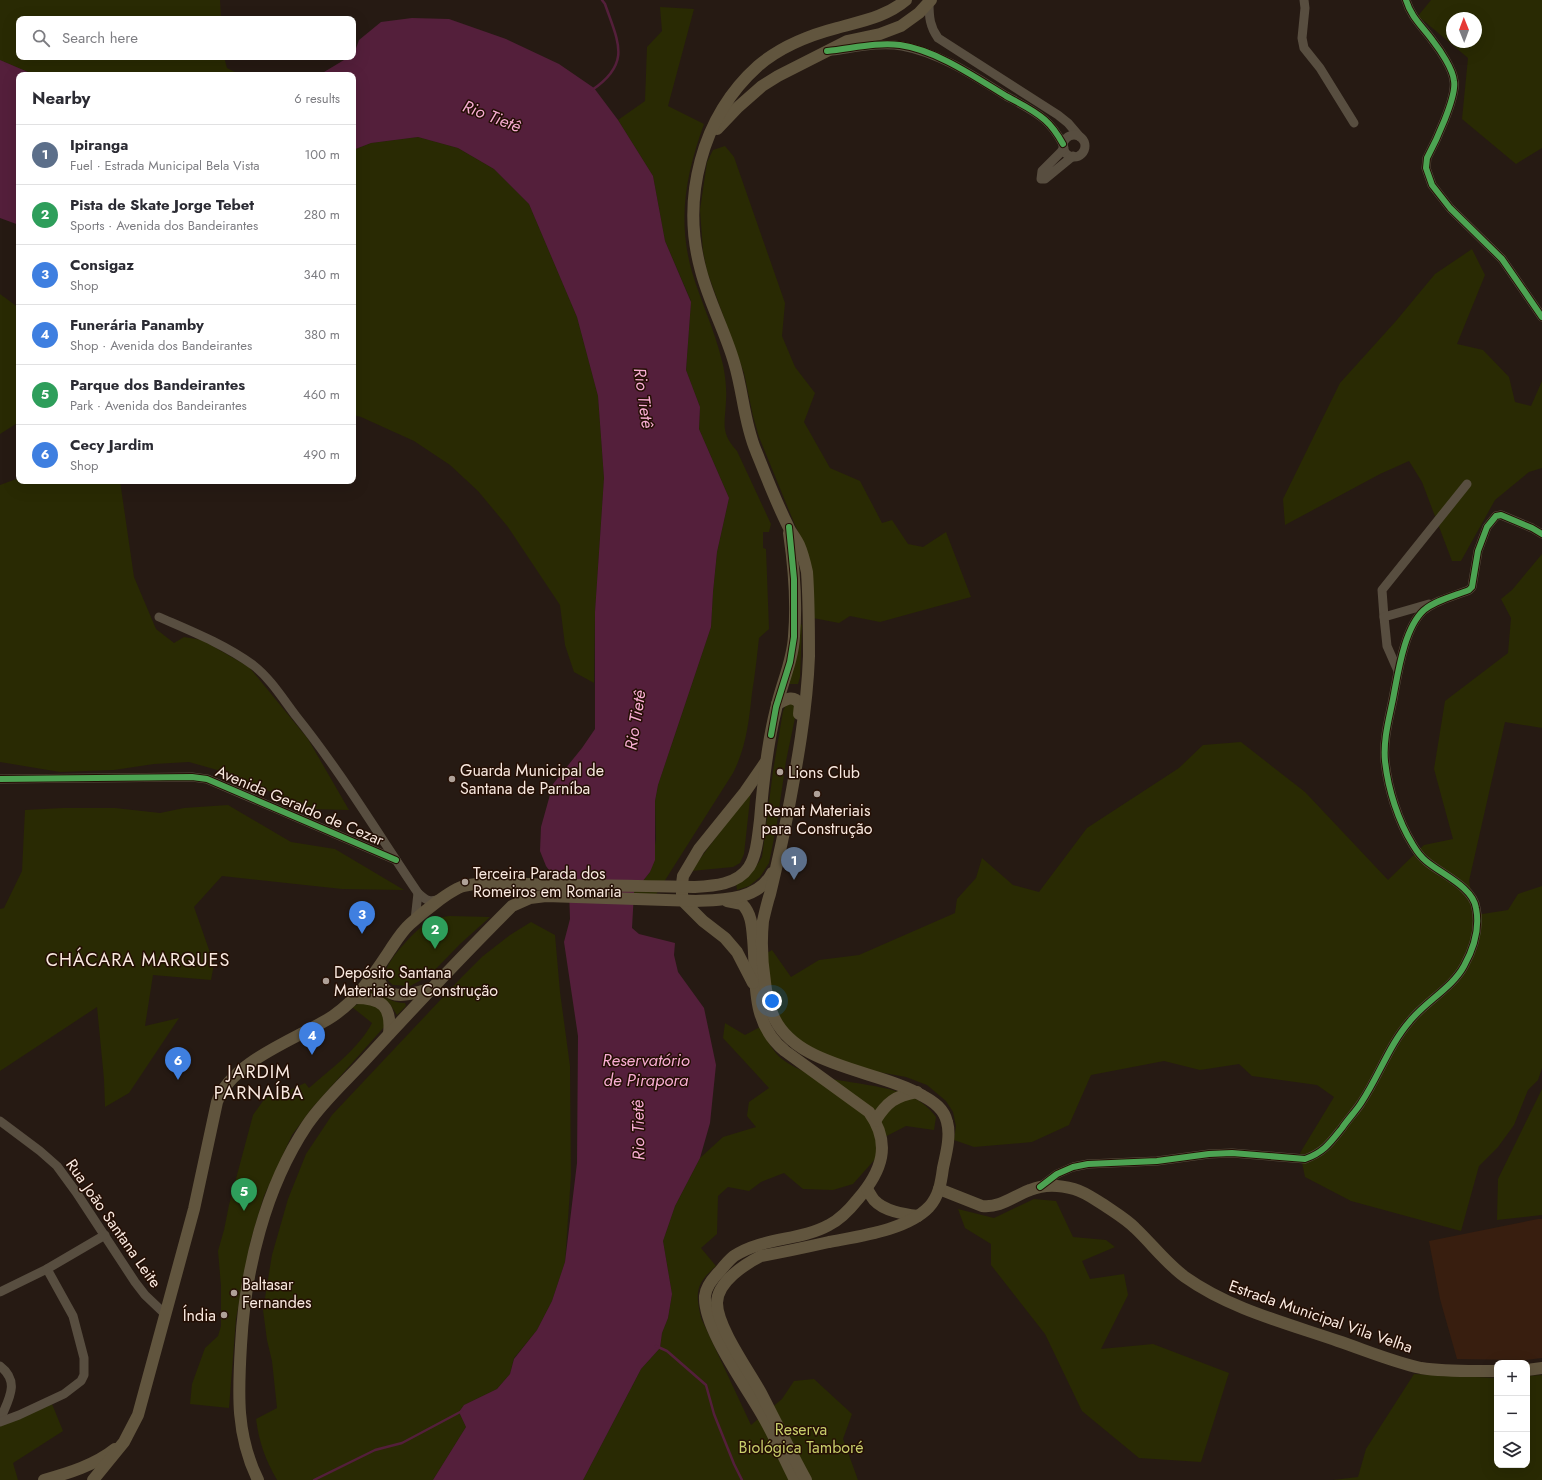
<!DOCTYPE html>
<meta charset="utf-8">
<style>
:root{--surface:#fff;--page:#f2f2f3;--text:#2b2b33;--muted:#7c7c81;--line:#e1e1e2;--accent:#666060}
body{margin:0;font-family:Jost,sans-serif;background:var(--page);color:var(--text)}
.controls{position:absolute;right:12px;bottom:12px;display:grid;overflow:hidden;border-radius:8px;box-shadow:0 4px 16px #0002}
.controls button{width:36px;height:36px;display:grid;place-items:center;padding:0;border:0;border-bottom:1px solid var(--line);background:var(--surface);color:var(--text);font:20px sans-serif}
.compass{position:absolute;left:1446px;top:12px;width:36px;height:36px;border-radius:50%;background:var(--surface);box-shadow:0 4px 16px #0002;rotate:359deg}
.you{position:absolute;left:772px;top:1001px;width:14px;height:14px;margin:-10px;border:3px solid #fff;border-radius:50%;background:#1a73e8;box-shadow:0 0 0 6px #1a73e833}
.badge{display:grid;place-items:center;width:26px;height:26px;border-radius:50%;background:var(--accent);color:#fff;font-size:13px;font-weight:700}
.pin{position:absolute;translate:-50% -33px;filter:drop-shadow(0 1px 2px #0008)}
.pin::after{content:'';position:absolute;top:21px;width:14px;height:12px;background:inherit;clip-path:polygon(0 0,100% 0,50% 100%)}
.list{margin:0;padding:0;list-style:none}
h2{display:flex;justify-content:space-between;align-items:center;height:52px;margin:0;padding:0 16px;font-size:17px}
h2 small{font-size:13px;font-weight:400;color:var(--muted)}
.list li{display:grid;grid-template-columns:26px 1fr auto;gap:12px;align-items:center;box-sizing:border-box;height:60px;padding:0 16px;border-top:1px solid var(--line)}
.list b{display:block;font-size:15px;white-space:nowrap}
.list p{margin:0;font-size:13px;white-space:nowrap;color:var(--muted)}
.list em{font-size:13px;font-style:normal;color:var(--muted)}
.icon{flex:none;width:22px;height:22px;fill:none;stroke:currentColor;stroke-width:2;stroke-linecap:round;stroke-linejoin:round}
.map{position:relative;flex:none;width:1542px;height:1480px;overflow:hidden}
.search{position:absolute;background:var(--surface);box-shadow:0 4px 16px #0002;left:16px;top:16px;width:340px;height:44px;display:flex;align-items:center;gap:10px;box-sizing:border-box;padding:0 14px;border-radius:8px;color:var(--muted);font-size:15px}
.panel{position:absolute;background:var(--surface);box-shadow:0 4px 16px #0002;left:16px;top:72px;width:340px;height:412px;border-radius:8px}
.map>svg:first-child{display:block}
.built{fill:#381e0f}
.green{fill:#292a03;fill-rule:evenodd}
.water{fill:#541f3b}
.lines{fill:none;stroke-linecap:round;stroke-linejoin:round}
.stream{stroke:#541f3b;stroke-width:2.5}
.minor{stroke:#584e40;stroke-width:9}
.major{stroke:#61553e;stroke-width:12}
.cycleway-casing{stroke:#240f04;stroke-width:8}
.cycleway{stroke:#4ca352;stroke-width:6}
.poi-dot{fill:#afa198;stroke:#240f04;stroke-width:1.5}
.labels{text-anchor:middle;stroke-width:3;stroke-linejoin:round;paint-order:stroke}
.poi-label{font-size:16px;fill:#f9e9e0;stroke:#240f04;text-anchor:start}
.street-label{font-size:16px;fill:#f9e9e0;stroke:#240f04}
.park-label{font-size:16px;fill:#c8ce6b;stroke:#240f04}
.water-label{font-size:17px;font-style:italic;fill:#f8add2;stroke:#240f04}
.quarter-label{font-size:18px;letter-spacing:1px;fill:#f9e9e0;stroke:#240f04}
</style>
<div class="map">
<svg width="1542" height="1480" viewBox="0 0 1542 1480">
<rect width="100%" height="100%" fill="#261a13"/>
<path class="built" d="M 1538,1219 L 1542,1219 L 1542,1358 L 1526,1360 L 1457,1359 L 1440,1299 L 1429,1241 Z"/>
<g class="green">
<path d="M 0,0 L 220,0 L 221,19 L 19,19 L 19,57 L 224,57 L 227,68 L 241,75 L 35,75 L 0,60 Z"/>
<path d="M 1431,0 L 1542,0 L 1542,148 L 1516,164 L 1462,119 L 1468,58 L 1418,16 ZM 1452,18 L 1476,18 L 1476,42 L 1452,42 Z"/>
<path d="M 660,7 L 694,9 L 668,106 L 704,124 C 686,174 677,219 692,272 C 701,302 715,331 722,361 C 725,372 727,390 726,401 C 725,424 720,432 737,451 L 771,524 L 769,532 L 763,532 L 763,548 L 766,549 L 769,629 L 759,638 C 757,656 755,675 752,693 C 749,721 746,748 733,773 L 650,904 L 633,904 L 634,892 L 650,872 L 656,839 L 655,801 L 658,785 L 711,627 L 713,592 L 717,552 L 729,498 L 699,429 L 700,407 L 686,370 L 691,301 L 665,241 L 653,176 L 618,120 L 645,101 L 647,47 L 662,31 Z"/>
<path d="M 418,137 L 458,148 L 494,169 L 529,204 L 577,317 L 598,396 L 604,478 L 595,612 L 594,683 L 574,672 L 565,645 L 560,605 L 508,527 L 478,491 L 450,465 L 414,441 L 361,417 L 353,415 L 353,150 L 371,143 Z"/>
<path d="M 725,146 L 734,157 L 785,303 L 782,336 L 795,367 L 815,393 L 804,422 L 830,468 L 860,481 L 882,523 L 892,520 L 908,544 L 923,547 L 946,532 L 971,597 L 880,622 L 850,616 L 839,623 L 813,618 L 803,542 L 795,525 L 759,437 L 753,416 L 744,373 L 707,271 L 703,251 L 700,210 L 707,162 L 713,150 Z"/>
<path d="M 1472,249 L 1485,275 L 1457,344 L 1483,350 L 1509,377 L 1515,402 L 1531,406 L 1542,381 L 1542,468 L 1529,472 L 1495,500 L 1461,561 L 1452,561 L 1422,482 L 1409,461 L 1380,474 L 1285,525 L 1283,499 L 1340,383 L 1396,321 L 1435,274 Z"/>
<path d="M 0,294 L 19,308 L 19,422 L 0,434 Z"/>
<path d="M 19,478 L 19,481 L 120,481 L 134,577 L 156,629 L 174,643 L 184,637 L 202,640 L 249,667 L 308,739 L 349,810 L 309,809 L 228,773 L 189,762 L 154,764 L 114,770 L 60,772 L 0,762 L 0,485 Z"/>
<path d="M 1542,554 L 1542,728 L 1505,722 L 1469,881 L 1476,915 L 1508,910 L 1518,894 L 1542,886 L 1542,1068 L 1538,1080 L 1528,1090 L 1514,1125 L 1498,1147 L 1479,1166 L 1461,1231 L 1351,1201 L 1305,1177 L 1300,1153 L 1334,1097 L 1317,1085 L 1252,1076 L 1239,1064 L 1200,1070 L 1164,1061 L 1091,1075 L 1069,1125 L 1032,1142 L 974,1147 L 954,1140 L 956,1126 L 953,1112 L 946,1101 L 927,1085 L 906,1077 L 824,1062 L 782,1038 L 763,955 L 772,950 L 791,977 L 819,960 L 859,955 L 955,913 L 957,899 L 976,878 L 982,858 L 1013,885 L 1039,892 L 1087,828 L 1179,768 L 1203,745 L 1241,742 L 1305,792 L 1388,880 L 1424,845 L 1453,839 L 1434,769 L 1445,701 L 1508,653 L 1511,618 L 1501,599 L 1512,590 Z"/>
<path d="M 799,623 L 802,625 L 800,677 L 798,684 L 790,684 L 788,682 Z"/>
<path d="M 791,703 L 795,708 L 795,718 L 786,761 L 777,823 L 769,863 L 760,877 L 749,886 L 737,890 L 736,883 C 750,876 754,870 762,857 L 773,771 L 783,711 L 786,705 Z"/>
<path d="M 751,790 L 744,854 L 740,863 L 733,867 L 691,871 Z"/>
<path d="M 228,805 L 291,842 L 335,849 L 404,890 L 342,889 L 222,876 L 194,907 L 214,964 L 211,980 L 153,975 L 145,1026 L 179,1018 L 129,1093 L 105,1107 L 104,1079 L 97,1007 L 0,1071 L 0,909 L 4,908 L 22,871 L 25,810 L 63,808 L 115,808 L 160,813 L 184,808 Z"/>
<path d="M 450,916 L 490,917 L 460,944 L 429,976 L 410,986 L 393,985 C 389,982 386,978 386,972 C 387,959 419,927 429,921 C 436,917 443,917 450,916 Z"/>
<path d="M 531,922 L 555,935 L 560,992 L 570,1066 L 571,1176 L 565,1262 L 552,1301 L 537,1330 L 514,1358 L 510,1374 L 497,1389 L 464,1405 L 459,1412 L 466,1427 L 433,1480 L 277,1480 C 265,1459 259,1442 256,1419 L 277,1408 L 272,1361 L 267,1340 L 263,1310 L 272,1255 L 288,1199 L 306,1154 L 332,1115 L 461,978 L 483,956 L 510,935 Z"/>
<path d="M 374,985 C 379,996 393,1003 405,1003 L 406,1006 L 397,1015 L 390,1004 L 380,996 L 367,993 L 369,989 Z"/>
<path d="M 360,1003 L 374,1005 L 383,1011 L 385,1026 L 312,1108 L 292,1135 L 264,1196 L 250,1243 L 236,1319 L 229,1408 L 190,1404 L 192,1384 L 205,1348 L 218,1336 L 221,1326 L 221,1286 L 218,1251 L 224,1230 L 229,1205 L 253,1115 L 263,1101 L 268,1096 L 277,1096 L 305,1083 L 309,1088 C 331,1069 359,1048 372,1023 L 352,1007 Z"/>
<path d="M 725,1023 L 745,1035 L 760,1027 C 766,1038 772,1051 782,1059 C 825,1093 906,1073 936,1117 L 934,1130 L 906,1126 L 879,1140 L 877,1157 L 853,1184 L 833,1190 L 803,1189 L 784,1173 L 761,1182 L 749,1191 L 728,1187 L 718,1196 L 717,1234 L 701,1248 L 716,1266 C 696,1284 695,1291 701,1318 L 751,1425 L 782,1399 L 794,1381 L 814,1379 L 852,1414 L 843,1439 L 858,1480 L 583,1480 L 641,1369 L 660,1348 L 662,1333 L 668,1318 L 672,1294 L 663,1241 L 675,1206 L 700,1158 L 723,1137 L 756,1127 L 747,1116 L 749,1102 L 769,1088 L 723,1038 Z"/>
<path d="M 1542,1089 L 1542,1215 L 1497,1220 L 1498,1179 Z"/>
<path d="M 1034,1199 L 1056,1201 L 1073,1237 L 1106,1240 L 1115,1247 L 1082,1261 L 1090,1279 L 1124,1274 L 1128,1295 L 1101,1349 L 1153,1344 L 1229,1373 L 1201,1462 L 1139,1458 L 1082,1411 L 1045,1334 L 991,1265 L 991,1244 L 965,1228 L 958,1209 L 994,1218 Z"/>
<path d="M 1414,1374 L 1497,1378 L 1497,1465 L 1527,1465 L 1527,1376 L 1542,1375 L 1542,1480 L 1333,1480 L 1358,1477 L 1366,1449 Z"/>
<path d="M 52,1404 L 63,1431 L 13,1463 L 18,1480 L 0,1480 L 0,1426 Z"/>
</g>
<g class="water">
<path d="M 412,18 L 449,19 L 506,39 L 559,64 L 594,88 L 618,120 L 653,176 L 665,241 L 691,302 L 686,370 L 700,407 L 699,429 L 729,498 L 717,552 L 713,592 L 711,627 L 658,785 L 655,801 L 655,860 L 650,872 L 634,892 L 632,928 L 639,934 L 675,943 L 674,955 L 678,972 L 704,1008 L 716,1065 L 710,1123 L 700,1158 L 675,1206 L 663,1241 L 672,1294 L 668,1318 L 662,1333 L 660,1348 L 641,1369 L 583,1480 L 433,1480 L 466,1427 L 459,1412 L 464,1405 L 497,1389 L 510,1374 L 514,1359 L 537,1330 L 552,1301 L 565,1262 L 577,1163 L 578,1036 L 564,942 L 570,919 L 569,889 L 558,883 L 546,866 L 540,851 L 541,827 L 553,784 L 582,748 L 595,729 L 595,612 L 604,478 L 598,396 L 577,317 L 529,204 L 494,169 L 458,148 L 418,137 L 371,143 L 353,150 L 353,75 L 319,75 L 349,57 L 353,57 L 359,40 L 381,22 Z"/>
<path d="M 0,60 L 35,75 L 19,75 L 19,225 L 0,218 Z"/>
</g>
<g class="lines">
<g class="stream">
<path d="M 592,90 C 632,63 618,42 605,4 L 602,0"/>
<path d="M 656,1346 L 667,1351 L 706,1385 L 714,1414 L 734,1464 L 742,1480"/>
<path d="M 314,1480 L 375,1450 L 402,1443 L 462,1411"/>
</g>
<g class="minor">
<path d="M 1304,0 L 1305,8 L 1302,38 L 1304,48 L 1320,68 L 1354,123"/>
<path d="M 1406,0 C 1411,17 1422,26 1433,41 C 1440,50 1453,69 1454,81 C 1457,97 1435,143 1427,158 L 1426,168 L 1432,185 L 1450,208 L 1502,259 L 1542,317"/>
<path d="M 929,3 C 929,17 930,27 938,38 L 1058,115 L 1068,123 L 1080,137"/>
<path d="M 832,51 C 855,48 880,42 902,46 C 940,53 974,76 1006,96 C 1019,103 1034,110 1045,120 C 1053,127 1058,135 1063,144"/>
<circle cx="1074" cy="146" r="11"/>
<path d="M 1064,148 L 1060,153 L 1042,171 L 1041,179 L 1045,179 L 1073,156"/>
<path d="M 159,617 C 191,631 224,644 253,665 C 270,678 283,699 296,716 C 341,772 378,834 418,893 C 426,900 429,903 440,899"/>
<path d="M 1384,617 L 1382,590 L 1467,484"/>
<path d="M 1398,671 L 1387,646 L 1384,617 L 1429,604"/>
<path d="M 0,779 L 192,777 L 207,779 L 396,860"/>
<path d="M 415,920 L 418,893"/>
<path d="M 0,1121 L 40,1151 L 57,1166 L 76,1192 L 135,1282 L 145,1295 L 165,1314"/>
<path d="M 1040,1187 L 1057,1174 L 1073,1167 L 1088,1164 L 1157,1161 L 1209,1154 L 1232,1153 L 1305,1159 C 1324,1152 1330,1143 1342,1128 C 1348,1119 1356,1111 1361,1103 C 1379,1076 1389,1045 1410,1021 C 1426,1001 1452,988 1464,966 C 1474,948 1480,928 1476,908 C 1473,887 1441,874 1426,861 C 1421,857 1416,850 1413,845 C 1398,821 1388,789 1385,761 C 1383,740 1389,719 1393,699 C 1398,673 1404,628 1424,610 C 1436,600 1454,596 1469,590 L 1472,587 L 1478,551 L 1487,527 L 1496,516 L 1501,515 L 1532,528 L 1542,534"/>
<path d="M 0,1292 L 47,1269 L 105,1235"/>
<path d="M 0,1366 C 21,1382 8,1400 0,1420"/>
<path d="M 0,1422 L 19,1415 L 64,1394 L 81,1381 L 84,1375 L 84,1358 L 73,1316 L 47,1269"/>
</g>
<g class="major">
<path d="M 717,129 L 737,108 L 762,86 L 778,76 L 847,41 L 880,34 L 901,26 L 919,13 L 931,0"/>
<path d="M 777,704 C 785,700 793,694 800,704 L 799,714"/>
<path d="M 727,901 L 742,904 C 751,913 752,925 753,938 C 757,979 749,1022 785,1051 L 869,1112 C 892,1144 882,1171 858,1199 C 850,1209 841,1219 829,1225 C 800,1241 763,1237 734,1256 C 729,1260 724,1266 720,1271 C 713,1278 706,1286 705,1296 C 703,1329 749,1390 765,1420 C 776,1440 785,1460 795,1480"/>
<path d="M 376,971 C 383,1003 405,996 430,989"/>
<path d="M 753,983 L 737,952 L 725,938 L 703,921 L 685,903 L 682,895 L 682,884 L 683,876 L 699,849 L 745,792 L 765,763"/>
<path d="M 355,998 C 382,998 392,1006 389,1034"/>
<path d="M 875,1121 C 887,1102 895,1096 917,1092"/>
<path d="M 867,1189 C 869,1192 871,1196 874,1200 C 884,1211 903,1214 918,1216"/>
<path d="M 939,1189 L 982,1206 C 1001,1208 1013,1196 1030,1190 C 1044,1184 1060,1185 1074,1189 C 1085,1192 1094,1199 1104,1205 C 1114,1212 1126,1219 1135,1228 C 1152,1244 1166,1263 1185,1277 C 1230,1309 1286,1323 1338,1341 C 1365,1350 1393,1362 1421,1368 C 1446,1372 1472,1371 1497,1371"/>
<path d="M 1527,1370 L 1542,1368"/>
<path d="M 44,1480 C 69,1473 95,1465 115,1449"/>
<path d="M 93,1480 L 124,1442 L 138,1415 L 194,1209 L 217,1102 C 232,1060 298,1039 333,1016 C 358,999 374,974 390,950 C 396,941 402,931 410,924 C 421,914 451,889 464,886 C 490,880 520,884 546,885 C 595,885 645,886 694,887 C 713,886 737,885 749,867 C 757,854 758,835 760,820 C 763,783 767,745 776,709 C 781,685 793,661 794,636 C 797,602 794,567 789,533"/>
<path d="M 258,1480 C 236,1435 238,1394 241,1345 C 245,1270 265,1188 307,1125 C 323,1101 348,1079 368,1057 C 415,1006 463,955 512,906 L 530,898 L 546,896 L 696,901 C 722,900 759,900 772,873"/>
<path d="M 806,1480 C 790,1451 776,1422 761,1393 C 749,1371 717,1327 717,1303 C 717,1282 745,1264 761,1256 C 784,1252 807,1247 829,1242 C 860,1236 907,1230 929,1207 C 939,1196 941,1183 943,1168 C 946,1154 951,1136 947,1122 C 944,1109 934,1102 923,1096 C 878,1069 793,1068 772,1013 C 769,1004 766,992 765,982 C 762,963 761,941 763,921 C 765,912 767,903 770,894 C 776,869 782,843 787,817 C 797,764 807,710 809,656 C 809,628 809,600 807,572 C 805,563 803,554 799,545 C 796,538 791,533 788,526 C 776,502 766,476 756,451 C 744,423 743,391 734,362 C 725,331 709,302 701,271 C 681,199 701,117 758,66 C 780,47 810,35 837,28 C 862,21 886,17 906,0"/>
</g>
<g class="cycleway-casing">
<g id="cycleway">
<path d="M 1406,0 C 1411,17 1422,26 1433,41 C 1440,50 1453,69 1454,81 C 1457,97 1435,143 1427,158 L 1426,168 L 1432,185 L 1450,208 L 1502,259 L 1542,317"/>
<path d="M 827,51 C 850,49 876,42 900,45 C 936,50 975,77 1006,96 C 1019,103 1034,110 1045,120 C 1053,127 1058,135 1063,144"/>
<path d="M 771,735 L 776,707 L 790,662 L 794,637 L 794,579 L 789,527"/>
<path d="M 0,779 L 192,777 L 207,779 L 396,860"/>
<path d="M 1040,1187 L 1057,1174 L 1073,1167 L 1088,1164 L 1157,1161 L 1209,1154 L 1232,1153 L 1305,1159 C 1324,1152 1330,1143 1342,1128 C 1348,1119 1356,1111 1361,1103 C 1379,1076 1389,1045 1410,1021 C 1426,1001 1452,988 1464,966 C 1474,948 1480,928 1476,908 C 1473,887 1441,874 1426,861 C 1421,857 1416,850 1413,845 C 1398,821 1388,789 1385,761 C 1383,740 1389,719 1393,699 C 1398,673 1404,628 1424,610 C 1436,600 1454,596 1469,590 L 1472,587 L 1478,551 L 1487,527 L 1496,516 L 1501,515 L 1532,528 L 1542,534"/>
</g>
</g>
<use href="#cycleway" class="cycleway"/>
</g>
<g class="poi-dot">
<circle cx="780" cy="772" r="4"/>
<circle cx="452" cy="779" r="4"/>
<circle cx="817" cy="794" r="4"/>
<circle cx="465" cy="882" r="4"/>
<circle cx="326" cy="981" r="4"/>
<circle cx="234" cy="1293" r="4"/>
<circle cx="224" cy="1315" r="4"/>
</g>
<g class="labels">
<g class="poi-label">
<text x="460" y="776">Guarda Municipal de<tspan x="460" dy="18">Santana de Parníba</tspan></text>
<text x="788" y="778">Lions Club</text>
<text x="817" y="816" text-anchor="middle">Remat Materiais<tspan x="817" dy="18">para Construção</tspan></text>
<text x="473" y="879">Terceira Parada dos<tspan x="473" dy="18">Romeiros em Romaria</tspan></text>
<text x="334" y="978">Depósito Santana<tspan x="334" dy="18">Materiais de Construção</tspan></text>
<text x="242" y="1290">Baltasar<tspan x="242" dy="18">Fernandes</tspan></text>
<text x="216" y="1321" text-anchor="end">Índia</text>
</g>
<g class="street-label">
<text transform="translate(300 805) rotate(23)" y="6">Avenida Geraldo de Cezar</text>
<text transform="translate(114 1223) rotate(55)" y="6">Rua João Santana Leite</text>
<text transform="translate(1321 1316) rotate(19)" y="6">Estrada Municipal Vila Velha</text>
</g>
<g class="park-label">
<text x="801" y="1435">Reserva<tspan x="801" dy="18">Biológica Tamboré</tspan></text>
</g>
<g class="water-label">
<text transform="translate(492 116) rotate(21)" y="6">Rio Tietê</text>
<text transform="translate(644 398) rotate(82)" y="6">Rio Tietê</text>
<text transform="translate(635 720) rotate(-81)" y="6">Rio Tietê</text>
<text x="646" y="1066">Reservatório<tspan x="646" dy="20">de Pirapora</tspan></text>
<text transform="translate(638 1130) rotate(-91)" y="6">Rio Tietê</text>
</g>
<g class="quarter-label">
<text x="138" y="966">CHÁCARA MARQUES</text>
<text x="259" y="1078">JARDIM<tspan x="259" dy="21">PARNAÍBA</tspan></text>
</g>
</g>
</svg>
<div class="controls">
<button>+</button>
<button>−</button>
<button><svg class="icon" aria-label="layers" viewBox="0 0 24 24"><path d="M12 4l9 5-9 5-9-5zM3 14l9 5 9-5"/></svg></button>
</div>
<svg class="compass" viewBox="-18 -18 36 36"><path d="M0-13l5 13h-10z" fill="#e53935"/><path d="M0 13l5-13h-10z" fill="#7c7c81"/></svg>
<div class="you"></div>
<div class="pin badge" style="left:794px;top:880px;background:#5c6f8a">1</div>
<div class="pin badge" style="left:435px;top:949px;background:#2e9e5b">2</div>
<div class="pin badge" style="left:362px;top:934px;background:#3f7fe0">3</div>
<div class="pin badge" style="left:312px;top:1055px;background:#3f7fe0">4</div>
<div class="pin badge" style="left:244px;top:1211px;background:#2e9e5b">5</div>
<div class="pin badge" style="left:178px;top:1080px;background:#3f7fe0">6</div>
<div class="search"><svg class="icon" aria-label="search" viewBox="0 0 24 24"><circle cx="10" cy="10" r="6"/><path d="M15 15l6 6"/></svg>Search here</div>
<section class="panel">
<h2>Nearby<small>6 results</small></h2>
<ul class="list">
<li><span class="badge" style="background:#5c6f8a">1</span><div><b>Ipiranga</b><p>Fuel · Estrada Municipal Bela Vista</p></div><em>100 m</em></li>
<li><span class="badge" style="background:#2e9e5b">2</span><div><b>Pista de Skate Jorge Tebet</b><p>Sports · Avenida dos Bandeirantes</p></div><em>280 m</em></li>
<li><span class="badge" style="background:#3f7fe0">3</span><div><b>Consigaz</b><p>Shop</p></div><em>340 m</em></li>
<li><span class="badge" style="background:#3f7fe0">4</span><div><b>Funerária Panamby</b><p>Shop · Avenida dos Bandeirantes</p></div><em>380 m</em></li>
<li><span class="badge" style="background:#2e9e5b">5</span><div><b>Parque dos Bandeirantes</b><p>Park · Avenida dos Bandeirantes</p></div><em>460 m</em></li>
<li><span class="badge" style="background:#3f7fe0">6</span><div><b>Cecy Jardim</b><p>Shop</p></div><em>490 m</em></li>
</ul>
</section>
</div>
